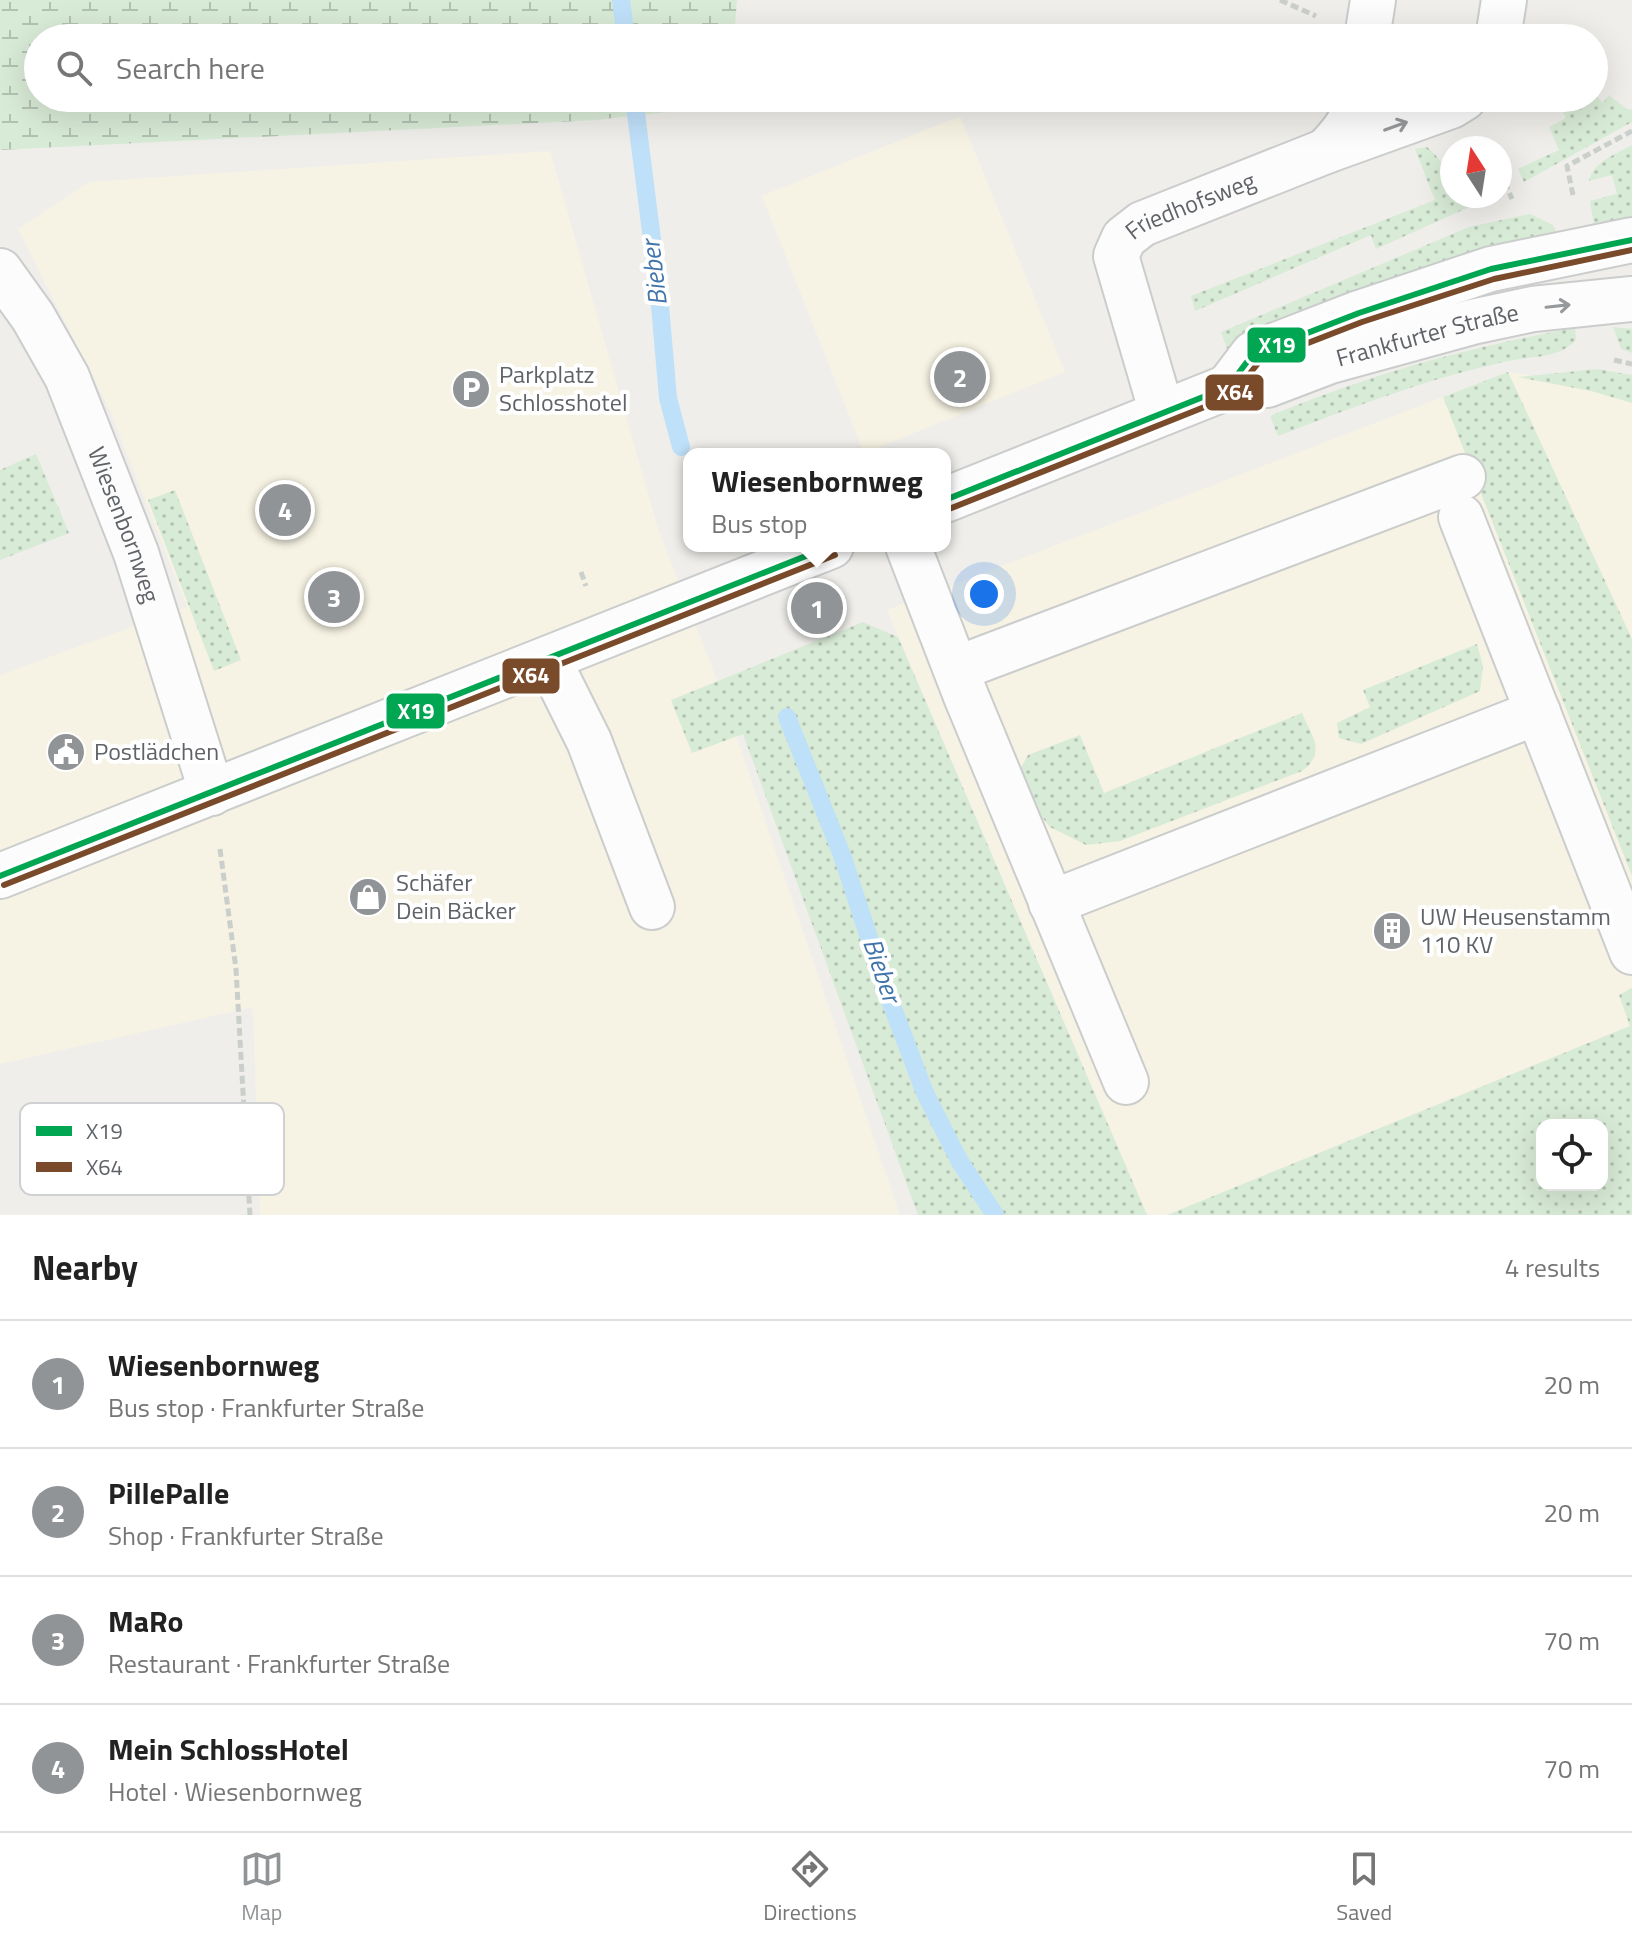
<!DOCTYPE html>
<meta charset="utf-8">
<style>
:root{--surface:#fff;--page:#f2f2f2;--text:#222;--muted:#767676;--line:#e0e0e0;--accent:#919496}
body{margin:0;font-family:"Titillium Web",sans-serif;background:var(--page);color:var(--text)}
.controls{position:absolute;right:24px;bottom:24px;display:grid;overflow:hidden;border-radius:16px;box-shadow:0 8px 32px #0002}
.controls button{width:72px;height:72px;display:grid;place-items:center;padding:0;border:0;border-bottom:2px solid var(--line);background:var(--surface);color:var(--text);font:40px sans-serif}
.compass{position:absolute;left:1440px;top:136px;width:72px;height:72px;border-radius:50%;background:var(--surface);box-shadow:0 8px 32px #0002;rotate:348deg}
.you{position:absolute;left:984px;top:594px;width:28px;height:28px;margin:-20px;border:6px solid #fff;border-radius:50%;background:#1a73e8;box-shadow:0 0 0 12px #1a73e833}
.badge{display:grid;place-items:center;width:52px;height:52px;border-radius:50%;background:var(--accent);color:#fff;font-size:26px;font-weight:700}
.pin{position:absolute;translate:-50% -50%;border:4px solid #fff;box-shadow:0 2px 8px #0006}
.popup{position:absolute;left:683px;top:448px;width:268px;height:104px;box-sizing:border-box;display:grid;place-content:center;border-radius:16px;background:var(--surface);filter:drop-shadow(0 2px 6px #0005);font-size:26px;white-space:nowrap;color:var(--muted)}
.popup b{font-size:30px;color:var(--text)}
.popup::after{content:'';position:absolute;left:50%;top:100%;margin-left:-16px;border:16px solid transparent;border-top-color:var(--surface)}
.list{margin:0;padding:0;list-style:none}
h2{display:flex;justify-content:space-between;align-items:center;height:104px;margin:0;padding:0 32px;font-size:34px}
h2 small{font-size:26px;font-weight:400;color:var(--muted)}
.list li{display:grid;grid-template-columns:52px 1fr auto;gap:24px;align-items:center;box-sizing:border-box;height:128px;padding:0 32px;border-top:2px solid var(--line)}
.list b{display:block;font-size:30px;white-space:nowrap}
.list p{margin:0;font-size:26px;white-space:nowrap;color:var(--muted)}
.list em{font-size:26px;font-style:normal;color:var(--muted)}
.icon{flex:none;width:44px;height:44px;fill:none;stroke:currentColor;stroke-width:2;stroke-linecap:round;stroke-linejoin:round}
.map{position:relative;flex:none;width:1632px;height:1215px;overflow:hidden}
.search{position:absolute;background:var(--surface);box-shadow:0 8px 32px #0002;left:24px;right:24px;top:24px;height:88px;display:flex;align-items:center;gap:20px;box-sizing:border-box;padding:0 28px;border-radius:44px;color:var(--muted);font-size:30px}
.sheet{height:616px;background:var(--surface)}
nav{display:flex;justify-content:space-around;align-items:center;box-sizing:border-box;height:112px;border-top:2px solid var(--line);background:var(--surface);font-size:22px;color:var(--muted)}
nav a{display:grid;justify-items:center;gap:4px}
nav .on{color:var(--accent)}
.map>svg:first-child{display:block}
.commercial{fill:#f7f3e4}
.grass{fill:url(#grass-dots);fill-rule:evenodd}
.wetland{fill:url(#wetland-marsh)}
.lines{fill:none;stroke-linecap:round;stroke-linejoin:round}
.stream{stroke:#bfe0f9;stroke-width:18}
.minor-casing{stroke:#cbcccc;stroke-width:48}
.path{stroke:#cacfcc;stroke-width:5;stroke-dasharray:8 4;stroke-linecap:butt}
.minor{stroke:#fdfcfc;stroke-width:44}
.bus-1-casing{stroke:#fff;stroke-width:12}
.bus-2-casing{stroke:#fff;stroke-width:12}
.bus-1{stroke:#00a651;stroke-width:6}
.bus-2{stroke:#7a4b2a;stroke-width:6}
.oneway{stroke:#96999c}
.labels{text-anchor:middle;stroke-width:8;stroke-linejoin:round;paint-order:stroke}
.street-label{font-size:24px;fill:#5f6368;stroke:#fff}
.poi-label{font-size:24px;fill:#5f6368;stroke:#fff;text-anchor:start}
.water-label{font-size:26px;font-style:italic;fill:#4174aa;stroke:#fff}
.key{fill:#fff;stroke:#cfd0d2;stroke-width:2}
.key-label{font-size:22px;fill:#5f6368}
.line-badge{stroke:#fff;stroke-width:3}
.badge-label{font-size:22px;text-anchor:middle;font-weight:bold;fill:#fff}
</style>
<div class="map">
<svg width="1632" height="1215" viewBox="0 0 1632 1215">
<defs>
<pattern id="grass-dots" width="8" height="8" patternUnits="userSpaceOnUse" patternTransform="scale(2)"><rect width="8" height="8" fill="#d8ebd6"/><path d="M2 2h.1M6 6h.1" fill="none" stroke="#b2c2b1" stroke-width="1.8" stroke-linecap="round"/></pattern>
<pattern id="wetland-marsh" width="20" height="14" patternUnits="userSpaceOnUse" patternTransform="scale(2)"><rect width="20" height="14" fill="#d8ebd6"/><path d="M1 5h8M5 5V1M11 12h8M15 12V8" fill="none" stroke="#b2c2b1"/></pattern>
</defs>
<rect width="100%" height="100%" fill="#efeeea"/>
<g class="commercial">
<path d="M 960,116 L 1065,372 L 864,453 L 762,196 Z"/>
<path d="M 550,151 L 659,532 L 717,680 L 900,1215 L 260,1215 L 253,1007 L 0,1064 L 0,675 L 187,607 L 111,413 L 18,229 L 89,182 Z"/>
<path d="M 1508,372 L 1632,391 L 1632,1025 L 1167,1215 L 1147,1215 L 887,610 Z"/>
</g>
<g class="grass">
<path d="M 1392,24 L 1424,37 L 1427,38 L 1390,38 Z"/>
<path d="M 1594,93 L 1603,103 L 1609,95 L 1628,110 L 1632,109 L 1632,122 L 1524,182 L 1518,169 L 1559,150 L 1549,127 L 1566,118 L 1556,98 L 1594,98 Z"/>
<path d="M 1632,145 L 1632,217 L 1595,230 L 1590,201 L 1617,194 L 1612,175 L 1589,181 C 1594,161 1615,155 1632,145 Z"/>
<path d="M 1427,147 C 1441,158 1452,178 1452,196 L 1455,196 L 1457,201 L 1471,196 L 1487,196 L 1476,204 L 1376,249 L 1371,235 L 1195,311 L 1191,296 L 1435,200 L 1415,149 Z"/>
<path d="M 1530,214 L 1553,225 L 1558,238 L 1426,272 L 1227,349 L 1221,332 L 1469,227 Z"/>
<path d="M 1613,327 L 1632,329 L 1632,353 L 1621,349 Z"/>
<path d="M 1575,328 L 1576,340 C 1559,358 1536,356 1513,360 C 1432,377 1356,406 1278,436 L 1270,416 C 1370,374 1468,347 1575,328 Z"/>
<path d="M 1597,369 L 1632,375 L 1632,403 L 1591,391 L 1518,377 Z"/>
<path d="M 1508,372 L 1632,639 L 1632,876 L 1443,397 Z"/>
<path d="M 36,454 L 69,533 L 0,560 L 0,470 Z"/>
<path d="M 175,490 L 241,660 L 214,671 L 148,500 Z"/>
<path d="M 863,622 L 898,637 L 1147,1215 L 918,1215 L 743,734 L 692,753 L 671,700 Z"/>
<path d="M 1477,644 L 1483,666 L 1480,691 L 1361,744 L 1339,738 L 1337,723 L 1370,707 L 1363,690 Z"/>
<path d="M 1302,713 C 1312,737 1327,752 1302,771 L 1120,841 L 1086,845 L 1050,827 L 1029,801 L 1019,771 L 1028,755 L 1080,735 L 1104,793 Z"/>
<path d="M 1632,988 L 1632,1215 L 1167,1215 L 1630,1026 L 1619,995 ZM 1542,1125 L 1602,1125 L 1602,1185 L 1542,1185 Z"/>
</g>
<path class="wetland" d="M 0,0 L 737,0 L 734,38 L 38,38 L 38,98 L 730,98 L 729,105 L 596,120 L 0,150 Z"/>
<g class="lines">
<g class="stream">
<path d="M 621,0 L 626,38"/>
<path d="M 634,98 L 659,294 L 668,398 L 681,447"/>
<path d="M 787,717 L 842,855 L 886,990 L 925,1093 L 960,1162 L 995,1215"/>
</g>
<g class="minor-casing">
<g id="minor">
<path d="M 1367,38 L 1373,0"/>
<path d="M 1498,38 L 1504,0"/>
<path d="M 1326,151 C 1342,134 1353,122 1357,98"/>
<path id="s1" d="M 0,271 L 33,317 L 67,377 L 136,553 L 212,793"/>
<path d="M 1228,387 L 1253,354 L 1359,313 L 1491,269 L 1632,240"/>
<path id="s2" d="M 1162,413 L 1116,256 L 1124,238 L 1142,224 L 1326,151 L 1451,106 L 1464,98"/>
<path id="s3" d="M 945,500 L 1228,387 L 1267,385 L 1330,361 L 1472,322 L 1533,309 L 1632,299"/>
<path d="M 1461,517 L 1632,952"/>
<path d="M 908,546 L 966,696 L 1126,1082"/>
<path d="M 548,659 L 589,741 L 652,907"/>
<path d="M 956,669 L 1463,477"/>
<path d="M 0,876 L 831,546"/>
<path d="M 1051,903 L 1538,712"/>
</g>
</g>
<g class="path">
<path d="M 1280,0 L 1316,16"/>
<path d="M 1500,171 L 1512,199"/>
<path d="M 1573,195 L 1567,166 L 1632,131"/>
<path d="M 1614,360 L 1632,364"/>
<path d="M 581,572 L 586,586"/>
<path d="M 818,609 L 825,629"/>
<path d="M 220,849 L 236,969 L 250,1215"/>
</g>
<use href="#minor" class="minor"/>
<g class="bus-1-casing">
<g id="bus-1">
<path d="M 945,500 L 1228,387 L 1253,354 L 1359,313 L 1491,269 L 1632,240"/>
<path d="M 0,876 L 831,546"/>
</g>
</g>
<g class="bus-2-casing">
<g id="bus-2">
<path d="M 949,509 L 1232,396 L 1259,362 L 1362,322 L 1494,279 L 1632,250"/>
<path d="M 4,885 L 835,555"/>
</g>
</g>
<use href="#bus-1" class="bus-1"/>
<use href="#bus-2" class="bus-2"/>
</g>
<defs><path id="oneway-shaft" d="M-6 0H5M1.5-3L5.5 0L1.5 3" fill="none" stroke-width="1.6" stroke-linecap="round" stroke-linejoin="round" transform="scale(2)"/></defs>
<g class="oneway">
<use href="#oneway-shaft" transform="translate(1396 126) rotate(-20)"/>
<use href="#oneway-shaft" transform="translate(1558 306) rotate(-6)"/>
</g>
<defs>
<g id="parking-disc" transform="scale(2)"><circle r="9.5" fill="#919496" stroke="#fff"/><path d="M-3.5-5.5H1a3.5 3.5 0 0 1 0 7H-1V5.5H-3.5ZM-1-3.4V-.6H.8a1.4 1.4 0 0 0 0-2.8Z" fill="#fff"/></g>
<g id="civic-disc" transform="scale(2)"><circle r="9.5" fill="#919496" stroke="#fff"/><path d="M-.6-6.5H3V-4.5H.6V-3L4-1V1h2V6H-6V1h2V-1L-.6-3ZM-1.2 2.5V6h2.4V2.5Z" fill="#fff"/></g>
<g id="shop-disc" transform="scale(2)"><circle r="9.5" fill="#919496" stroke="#fff"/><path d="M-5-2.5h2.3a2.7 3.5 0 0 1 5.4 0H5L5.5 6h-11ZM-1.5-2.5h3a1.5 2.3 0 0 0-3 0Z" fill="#fff"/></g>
<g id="building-disc" transform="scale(2)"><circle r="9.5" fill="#919496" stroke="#fff"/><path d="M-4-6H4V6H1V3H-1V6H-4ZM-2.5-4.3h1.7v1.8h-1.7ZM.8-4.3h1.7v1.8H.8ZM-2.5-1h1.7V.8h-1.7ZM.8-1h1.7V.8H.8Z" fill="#fff"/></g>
</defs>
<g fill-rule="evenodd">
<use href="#parking-disc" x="471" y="389"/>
<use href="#civic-disc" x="66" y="752"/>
<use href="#shop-disc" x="368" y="897"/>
<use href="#building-disc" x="1392" y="931"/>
</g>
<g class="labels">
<g class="street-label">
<text dy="8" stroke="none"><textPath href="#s2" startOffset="258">Friedhofsweg</textPath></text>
<text dy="8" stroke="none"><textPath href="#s3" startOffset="512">Frankfurter Straße</textPath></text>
<text dy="8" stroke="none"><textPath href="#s1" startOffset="284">Wiesenbornweg</textPath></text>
</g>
<g class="poi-label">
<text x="499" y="383">Parkplatz<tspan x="499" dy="28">Schlosshotel</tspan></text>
<text x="94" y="760">Postlädchen</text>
<text x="396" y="891">Schäfer<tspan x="396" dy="28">Dein Bäcker</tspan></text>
<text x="1420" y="925">UW Heusenstamm<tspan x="1420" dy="28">110 KV</tspan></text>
</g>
<g class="water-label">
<text transform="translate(654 273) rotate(-97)" y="9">Bieber</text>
<text transform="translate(882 970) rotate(71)" y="9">Bieber</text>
</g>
</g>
<rect x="20" y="1103" width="264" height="92" rx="12" class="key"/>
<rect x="36" y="1126" width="36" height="10" fill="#00a651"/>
<rect x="36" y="1162" width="36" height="10" fill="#7a4b2a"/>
<g class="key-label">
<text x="86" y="1139">X19</text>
<text x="86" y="1175">X64</text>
</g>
<g class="line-badge">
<rect x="1246" y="326" width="61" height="38" rx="8" fill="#00a651"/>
<rect x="1204" y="373" width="61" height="39" rx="8" fill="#7a4b2a"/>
<rect x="501" y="657" width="60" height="38" rx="8" fill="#7a4b2a"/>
<rect x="385" y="692" width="61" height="38" rx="8" fill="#00a651"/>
</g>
<g class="badge-label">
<text x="1277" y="353">X19</text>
<text x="1235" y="400">X64</text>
<text x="531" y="683">X64</text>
<text x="416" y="719">X19</text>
</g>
</svg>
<div class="controls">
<button><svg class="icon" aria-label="locate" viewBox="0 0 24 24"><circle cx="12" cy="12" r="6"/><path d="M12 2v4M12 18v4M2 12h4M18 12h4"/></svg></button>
</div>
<svg class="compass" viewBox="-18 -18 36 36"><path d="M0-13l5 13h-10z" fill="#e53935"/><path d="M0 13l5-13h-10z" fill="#767676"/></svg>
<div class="you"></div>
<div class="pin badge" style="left:817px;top:608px">1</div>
<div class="popup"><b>Wiesenbornweg</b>Bus stop</div>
<div class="pin badge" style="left:960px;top:377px">2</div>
<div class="pin badge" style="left:334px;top:597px">3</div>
<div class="pin badge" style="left:285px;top:510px">4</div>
<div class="search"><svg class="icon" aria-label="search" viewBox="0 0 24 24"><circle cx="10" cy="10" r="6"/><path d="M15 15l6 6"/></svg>Search here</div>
</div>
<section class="sheet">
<h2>Nearby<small>4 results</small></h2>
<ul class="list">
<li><span class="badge">1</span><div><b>Wiesenbornweg</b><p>Bus stop · Frankfurter Straße</p></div><em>20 m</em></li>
<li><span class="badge">2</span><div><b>PillePalle</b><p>Shop · Frankfurter Straße</p></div><em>20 m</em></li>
<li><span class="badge">3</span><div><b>MaRo</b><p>Restaurant · Frankfurter Straße</p></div><em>70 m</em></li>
<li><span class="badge">4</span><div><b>Mein SchlossHotel</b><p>Hotel · Wiesenbornweg</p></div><em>70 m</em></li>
</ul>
</section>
<nav>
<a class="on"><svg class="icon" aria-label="map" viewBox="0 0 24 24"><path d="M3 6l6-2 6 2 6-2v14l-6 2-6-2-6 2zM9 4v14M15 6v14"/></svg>Map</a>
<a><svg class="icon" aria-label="directions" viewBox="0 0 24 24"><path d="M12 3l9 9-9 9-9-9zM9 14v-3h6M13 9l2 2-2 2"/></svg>Directions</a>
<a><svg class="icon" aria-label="saved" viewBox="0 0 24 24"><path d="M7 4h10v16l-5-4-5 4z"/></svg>Saved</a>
</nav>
